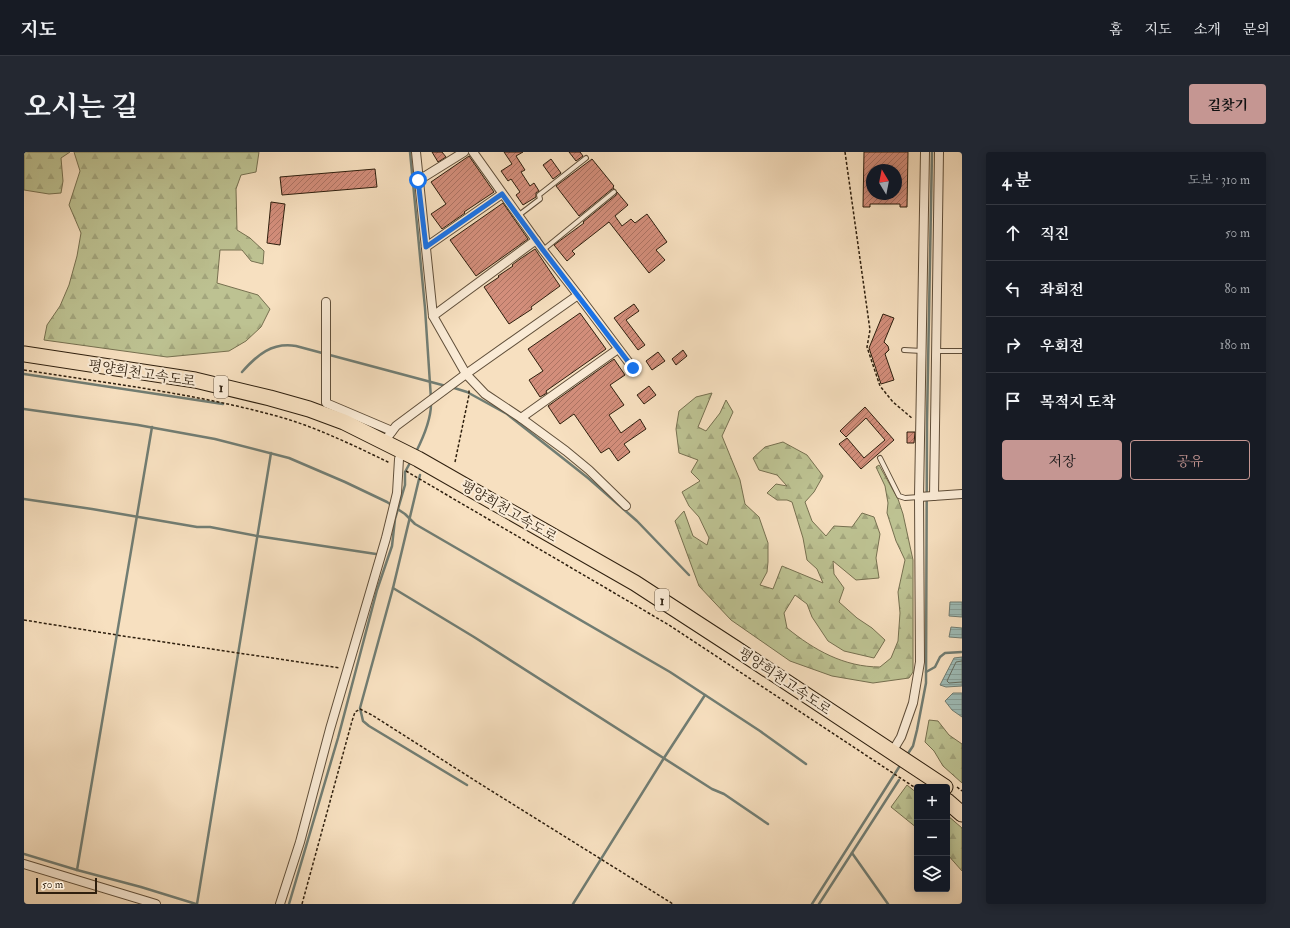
<!DOCTYPE html>
<html lang="ko">
<meta charset="utf-8">
<style>
:root{--surface:#171b24;--page:#242831;--text:#f1f3f6;--muted:#9ea1a6;--line:#363941;--accent:#c59692}
body{margin:0;font-family:"IM FELL Double Pica","Noto Serif KR",serif;background:var(--page);color:var(--text)}
.controls{position:absolute;right:12px;bottom:12px;display:grid;overflow:hidden;border-radius:4px;box-shadow:0 2px 10px #0003}
.controls button{width:36px;height:36px;display:grid;place-items:center;padding:0;border:0;border-bottom:1px solid var(--line);background:var(--surface);color:var(--text);font:20px sans-serif}
.compass{position:absolute;left:842px;top:12px;width:36px;height:36px;border-radius:50%;background:var(--surface);box-shadow:0 2px 10px #0003;rotate:350deg}
.scale{position:absolute;left:12px;bottom:10px;width:61px;box-sizing:border-box;padding-left:4px;border:2px solid #2e1f0e;border-top:0;font-size:11px;line-height:14px;white-space:nowrap;color:#2e1f0e;-webkit-text-stroke:3px #faebd6;paint-order:stroke}
.stop{position:absolute;width:12px;height:12px;margin:-9px;border:3px solid #1a73e8;border-radius:50%;background:#fff}
.stop.end{background:#1a73e8;border-color:#fff;box-shadow:0 1px 4px #0008}
.list{margin:0;padding:0;list-style:none}
h2{display:flex;justify-content:space-between;align-items:center;height:52px;margin:0;padding:0 16px;font-size:17px}
h2 small{font-size:13px;font-weight:400;color:var(--muted)}
.list li{display:grid;grid-template-columns:26px 1fr auto;gap:12px;align-items:center;box-sizing:border-box;height:56px;padding:0 16px;border-top:1px solid var(--line)}
.list b{display:block;font-size:15px;white-space:nowrap}
.list em{font-size:13px;font-style:normal;color:var(--muted)}
.actions{display:flex;gap:8px;padding:12px 16px}
.actions a{flex:1;padding:9px 0;border:1px solid var(--accent);border-radius:4px;text-align:center;font-size:14px;color:var(--accent)}
.actions .main{background:var(--accent);color:#111}
.icon{flex:none;width:22px;height:22px;fill:none;stroke:currentColor;stroke-width:2;stroke-linecap:round;stroke-linejoin:round}
.map{position:relative;flex:none;width:938px;height:752px;overflow:hidden;border-radius:4px}
header{display:flex;align-items:center;gap:24px;box-sizing:border-box;height:56px;padding:0 20px;background:var(--surface);border-bottom:1px solid var(--line)}
header strong{font-size:19px}
nav{display:flex;gap:22px;margin-inline-start:auto;font-size:14px}
.intro{display:flex;align-items:center;justify-content:space-between;box-sizing:border-box;height:96px;padding:0 24px}
h1{margin:0;font-size:28px}
.button{padding:10px 18px;border-radius:4px;background:var(--accent);color:#111;font-size:14px;font-weight:700}
main{display:flex;gap:24px;padding:0 24px}
aside{flex:1;background:var(--surface);border-radius:4px;box-shadow:0 2px 10px #0003}
.map>svg:first-child{display:block}
.forest{fill:url(#forest-firs);stroke:#767050}
.water{fill:url(#water-rules);stroke:#717d73}
.lines{fill:none;stroke-linecap:round;stroke-linejoin:round}
.shore{stroke:#666e62;stroke-width:1}
.stream{stroke:#717d73;stroke-width:2.5}
.building{fill:url(#building-hatch);stroke:#2e1f0e;fill-rule:evenodd}
.lane-casing{stroke:#604f3a;stroke-width:6}
.street-casing{stroke:#604f3a;stroke-width:10}
.highway-casing{stroke:#2e1f0e;stroke-width:17}
.path{stroke:#2e1f0e;stroke-width:1.5;stroke-dasharray:3 2;stroke-linecap:butt}
.lane{stroke:#faebd6;stroke-width:4}
.street{stroke:#faebd6;stroke-width:8}
.highway{stroke:#f7e0c0;stroke-width:15}
.route{stroke:#1a73e8;stroke-width:5}
.labels{text-anchor:middle;stroke-width:4;stroke-linejoin:round;paint-order:stroke}
.shield{fill:#faebd6;stroke:#6b5c4a;stroke-width:1}
.shield-label{font-size:13px;font-weight:bold;fill:#2e1f0e}
.street-label{font-size:14px;fill:#2e1f0e;stroke:#faebd6}
</style>
<header>
<strong>지도</strong>
<nav><a>홈</a><a>지도</a><a>소개</a><a>문의</a></nav>
</header>
<div class="intro"><h1>오시는 길</h1><a class="button">길찾기</a></div>
<main>
<div class="map">
<svg width="938" height="752" viewBox="0 0 938 752">
<defs>
<pattern id="forest-firs" width="22" height="20" patternUnits="userSpaceOnUse"><rect width="22" height="20" fill="#bdc292"/><path d="M5 1l3.5 6h-7zM16 11l3.5 6h-7z" fill="#a3a67d"/></pattern>
<pattern id="water-rules" width="6" height="5" patternUnits="userSpaceOnUse"><rect width="6" height="5" fill="#9ebcb7"/><path d="M0 2.5h6" fill="none" stroke="#88a19c"/></pattern>
<pattern id="building-hatch" width="6" height="6" patternUnits="userSpaceOnUse"><rect width="6" height="6" fill="#d38e7b"/><path d="M-1 1l2-2M0 6l6-6M5 7l2-2" fill="none" stroke="#ac7363"/></pattern>
</defs>
<rect width="100%" height="100%" fill="#f7e0c0"/>
<filter id="stains"><feTurbulence type="fractalNoise" baseFrequency=".005" numOctaves="4"/><feColorMatrix values="0 0 0 0 .2 0 0 0 0 .09 0 0 0 0 .02 0 0 0 .5 -.17"/></filter>
<radialGradient id="worn" r=".72"><stop offset=".6" stop-color="#630" stop-opacity="0"/><stop offset="1" stop-color="#630" stop-opacity=".3"/></radialGradient>
<g class="forest">
<path d="M 0,0 L 46,0 L 37,6 L 39,29 L 37,41 L 25,42 L 0,38 Z"/>
<path d="M 50,0 L 235,0 L 232,20 L 217,23 L 212,37 L 213,78 L 226,86 L 240,99 L 239,112 L 227,109 L 218,98 L 196,98 L 193,131 L 234,143 L 246,157 L 237,175 L 222,189 L 205,199 L 143,205 L 20,188 L 23,173 L 36,154 L 45,133 L 53,104 L 57,81 L 45,53 L 56,19 Z"/>
<path d="M 688,241 L 674,275 L 682,279 L 696,261 L 702,248 L 709,260 L 698,284 L 716,328 L 721,352 L 735,365 L 744,391 L 744,410 L 743,420 L 736,433 L 749,437 L 758,414 L 799,431 L 793,417 L 783,408 L 779,386 L 768,350 L 763,348 L 753,348 L 743,341 L 752,332 L 763,334 L 753,323 L 735,318 L 729,306 L 741,295 L 759,290 L 783,303 L 799,324 L 790,340 L 781,350 L 788,369 L 802,384 L 810,374 L 828,375 L 838,361 L 850,365 L 856,382 L 852,406 L 855,426 L 832,428 L 809,409 L 810,422 L 820,436 L 815,450 L 833,466 L 848,476 L 861,488 L 850,506 L 820,499 L 804,489 L 788,465 L 783,452 L 771,443 L 760,461 L 763,476 C 790,498 820,515 856,515 L 867,506 L 874,489 L 876,461 L 874,440 L 881,408 L 872,389 L 863,361 L 864,351 L 861,334 L 852,315 L 855,313 L 874,347 L 879,362 L 889,408 L 889,520 L 885,526 L 849,531 L 808,524 L 766,509 L 707,468 L 675,434 L 651,369 L 660,359 L 669,384 L 683,393 L 685,386 L 675,365 L 665,354 L 658,340 L 676,329 L 667,320 L 674,308 L 655,301 L 652,277 L 655,259 L 672,245 Z"/>
<path d="M 905,568 L 914,569 L 925,583 L 938,592 L 938,631 L 919,614 L 910,599 L 901,590 Z"/>
<path d="M 883,633 L 893,641 L 893,676 L 867,655 Z"/>
<path d="M 923,663 L 938,676 L 938,719 L 923,702 Z"/>
</g>
<g class="water">
<path d="M 926,450 L 938,450 L 938,465 L 925,464 Z"/>
<path d="M 927,475 L 938,476 L 938,486 L 925,485 Z"/>
<path d="M 938,505 L 938,534 L 922,535 L 916,533 L 930,506 Z"/>
<path d="M 929,541 L 938,541 L 938,565 L 928,558 L 921,549 Z"/>
</g>
<g class="lines">
<path class="shore" d="M 938,509 L 932,510 L 923,529 L 925,531 L 938,530"/>
<g class="stream">
<path d="M 386,0 L 401,156 L 407,247"/>
<path d="M 218,220 C 233,203 248,190 272,194 L 422,234"/>
<path d="M 0,222 L 199,252"/>
<path d="M 427,235 L 443,240 L 483,262 L 564,326 L 613,369 L 665,423"/>
<path d="M 0,257 L 114,273 L 191,287 L 265,306 L 321,330 L 363,350 L 381,362 L 391,372 L 646,520 L 736,579 L 782,612"/>
<path d="M 392,300 C 399,286 407,267 407,252"/>
<path d="M 396,323 L 369,436 L 336,556 L 339,569 L 345,574 L 443,633"/>
<path d="M 0,347 L 68,357 L 173,375 L 186,375 L 233,384 L 352,402"/>
<path d="M 369,436 L 450,485 L 688,637 L 700,642 L 744,672"/>
<path d="M 902,520 L 911,515 L 916,505 L 921,501 L 938,500"/>
<path d="M 883,603 L 889,594 L 893,578 L 902,531 L 903,270 L 908,0"/>
<path d="M 828,701 L 864,752"/>
<path d="M 0,702 L 53,718 L 117,735 L 172,752"/>
<path d="M 53,718 L 128,275"/>
<path d="M 173,752 L 247,301"/>
<path d="M 265,752 L 314,586 L 353,438 L 368,394 L 371,367 L 381,333 L 381,320 L 387,309"/>
<path d="M 549,752 L 640,606 L 681,543"/>
<path d="M 788,752 L 877,612"/>
<path d="M 795,752 L 875,628"/>
</g>
</g>
<g class="building">
<path d="M 408,0 L 418,0 L 422,5 L 414,10 Z"/>
<path d="M 480,0 L 499,0 L 492,4 L 501,18 L 497,20 L 506,34 L 510,31 L 515,39 L 512,41 L 512,45 L 499,53 L 492,43 L 496,40 L 487,27 L 484,29 L 477,19 L 488,12 Z"/>
<path d="M 545,0 L 556,0 L 559,4 L 552,9 Z"/>
<path d="M 840,0 L 884,0 L 883,55 L 876,55 L 876,52 L 846,52 L 846,55 L 839,55 ZM 848,18 L 872,18 L 872,42 L 848,42 Z"/>
<path d="M 445,4 L 470,40 L 440,60 L 441,61 L 418,77 L 407,62 L 422,52 L 407,30 Z"/>
<path d="M 527,7 L 537,21 L 529,27 L 519,13 Z"/>
<path d="M 568,7 L 590,34 L 589,35 L 590,37 L 588,37 L 555,64 L 532,34 Z"/>
<path d="M 351,17 L 353,35 L 258,43 L 256,25 Z"/>
<path d="M 593,40 L 604,53 L 591,64 L 598,74 L 607,67 L 611,71 L 623,62 L 643,90 L 632,98 L 641,108 L 625,121 L 585,70 L 548,99 L 551,102 L 543,109 L 530,93 L 560,71 L 559,70 L 592,43 Z"/>
<path d="M 247,50 L 261,52 L 256,93 L 243,91 Z"/>
<path d="M 479,51 L 504,87 L 452,124 L 426,88 Z"/>
<path d="M 511,97 L 536,134 L 507,155 L 508,157 L 485,172 L 460,135 L 475,125 L 474,124 L 489,114 L 488,113 L 496,107 Z"/>
<path d="M 610,152 L 615,159 L 602,168 L 621,193 L 614,198 L 590,166 Z"/>
<path d="M 556,161 L 582,197 L 522,239 L 523,241 L 516,245 L 505,228 L 519,219 L 504,197 Z"/>
<path d="M 859,162 L 870,166 L 860,190 L 864,194 L 865,198 L 861,202 L 870,228 L 857,232 L 845,196 Z"/>
<path d="M 659,198 L 663,204 L 652,213 L 648,207 Z"/>
<path d="M 634,200 L 641,209 L 628,218 L 622,209 Z"/>
<path d="M 590,207 L 601,223 L 586,233 L 600,253 L 585,263 L 597,281 L 616,267 L 622,277 L 600,292 L 606,300 L 594,309 L 585,296 L 577,301 L 550,262 L 536,272 L 524,254 Z"/>
<path d="M 625,234 L 632,243 L 620,252 L 613,243 Z"/>
<path d="M 841,255 L 870,288 L 837,317 L 815,292 L 823,286 L 840,306 L 861,288 L 842,266 L 822,285 L 816,279 Z"/>
<path d="M 883,280 L 891,280 L 890,291 L 883,291 Z"/>
</g>
<g class="lines">
<g class="lane-casing">
<g id="lane">
<path d="M 495,63 L 516,47 L 515,43 L 562,6"/>
<path d="M 519,98 L 590,40"/>
<path d="M 880,198 L 898,199"/>
<path d="M 913,199 L 938,199"/>
<path d="M 856,306 L 875,344 L 881,346 L 895,345"/>
</g>
</g>
<g class="street-casing">
<g id="street">
<path d="M 449,0 L 519,98 L 554,143 L 442,222 L 461,242 L 497,266 L 542,299 L 565,318 L 602,354"/>
<path d="M 395,28 L 440,0"/>
<path d="M 402,95 L 478,42"/>
<path d="M 554,143 L 609,216"/>
<path d="M 302,150 L 302,251 L 368,279"/>
<path d="M 409,164 L 512,88"/>
<path d="M 497,266 L 594,197"/>
<path d="M 360,290 L 372,274 L 442,222 L 409,164 L 392,0"/>
<path d="M 910,344 L 915,0"/>
<path d="M 895,345 L 938,342"/>
<path d="M 868,600 L 877,585 L 889,551 L 896,510 L 895,345 L 901,0"/>
<path d="M 0,712 L 132,752"/>
<path d="M 256,752 L 276,690 L 306,577 L 362,386 L 373,341 L 375,307"/>
</g>
</g>
<g class="highway-casing">
<g id="highway">
<path d="M 0,202 L 171,228 L 246,246 L 285,257 L 320,270 L 394,307 L 611,431 L 711,496 L 921,635"/>
<path d="M 923,649 L 938,662"/>
</g>
</g>
<g class="path">
<path d="M 821,0 L 846,178 L 843,195 L 856,234 L 869,250 L 889,267"/>
<path d="M 0,218 C 88,232 177,242 263,267 C 298,278 333,295 366,311"/>
<path d="M 431,310 L 445,243 L 445,238"/>
<path d="M 382,319 L 645,473 L 893,637"/>
<path d="M 0,468 L 99,484 L 316,516"/>
<path d="M 933,635 L 938,639"/>
<path d="M 278,752 L 328,569 L 331,560 L 336,557 L 348,563 L 458,633 L 649,752"/>
</g>
<use href="#lane" class="lane"/>
<use href="#street" class="street"/>
<use href="#highway" class="highway"/>
</g>
<g class="lines">
<path class="route" d="M 394,28 L 402,95 L 478,42 L 519,98 L 609,216"/>
</g>
<g class="labels">
<g class="shield">
<rect x="190" y="224" width="14" height="22" rx="3"/>
<rect x="631" y="437" width="14" height="22" rx="3"/>
</g>
<g class="shield-label">
<text x="197" y="240">1</text>
<text x="638" y="453">1</text>
</g>
<g class="street-label">
<text transform="translate(118 221) rotate(9)" y="5">평양희천고속도로</text>
<text transform="translate(485 359) rotate(30)" y="5">평양희천고속도로</text>
<text transform="translate(761 529) rotate(34)" y="5">평양희천고속도로</text>
</g>
</g>
<rect width="100%" height="100%" filter="url(#stains)"/>
<rect width="100%" height="100%" fill="url(#worn)"/>
</svg>
<div class="controls">
<button>+</button>
<button>−</button>
<button><svg class="icon" aria-label="layers" viewBox="0 0 24 24"><path d="M12 4l9 5-9 5-9-5zM3 14l9 5 9-5"/></svg></button>
</div>
<svg class="compass" viewBox="-18 -18 36 36"><path d="M0-13l5 13h-10z" fill="#e53935"/><path d="M0 13l5-13h-10z" fill="#9ea1a6"/></svg>
<div class="scale">50 m</div>
<div class="stop" style="left:394px;top:28px"></div>
<div class="stop end" style="left:609px;top:216px"></div>
</div>
<aside>
<h2>4 분<small>도보 · 310 m</small></h2>
<ul class="list">
<li><svg class="icon" aria-label="ahead" viewBox="0 0 24 24"><path d="M12 20V5M6 11l6-6 6 6"/></svg><div><b>직진</b></div><em>50 m</em></li>
<li><svg class="icon" aria-label="left" viewBox="0 0 24 24"><path d="M17 20v-9H6M10 6l-5 5 5 5"/></svg><div><b>좌회전</b></div><em>80 m</em></li>
<li><svg class="icon" aria-label="right" viewBox="0 0 24 24"><path d="M7 20v-9h11M14 6l5 5-5 5"/></svg><div><b>우회전</b></div><em>180 m</em></li>
<li><svg class="icon" aria-label="arrive" viewBox="0 0 24 24"><path d="M6 21V4h12l-3 4 3 4H6"/></svg><div><b>목적지 도착</b></div></li>
</ul>
<div class="actions"><a class="main">저장</a><a>공유</a></div>
</aside>
</main>
